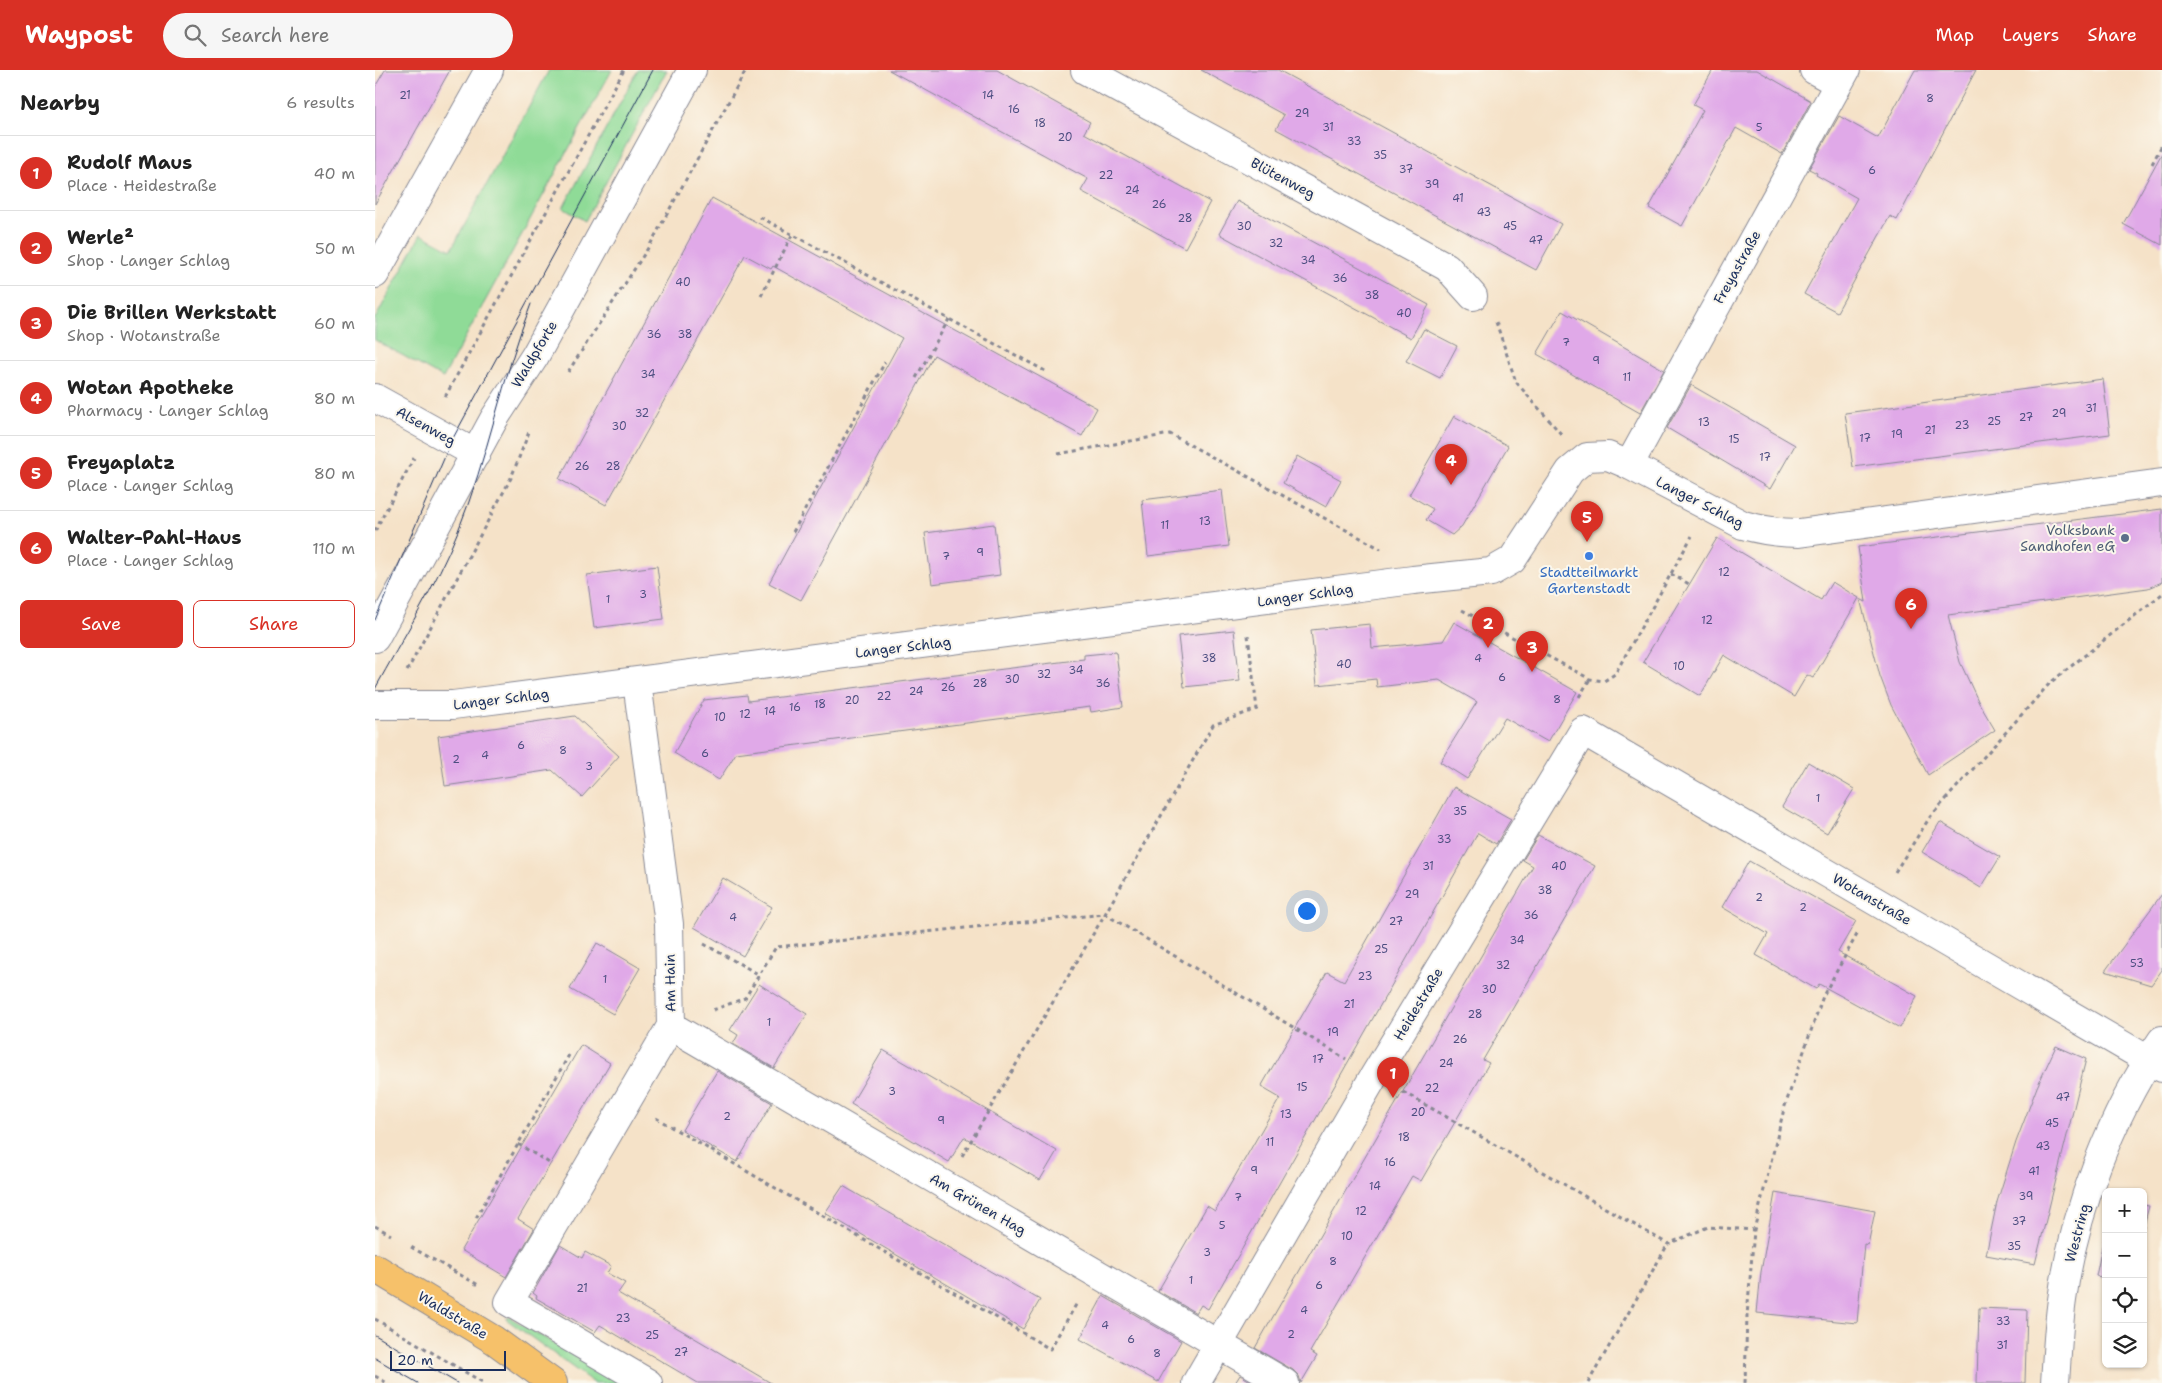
<!DOCTYPE html>
<meta charset="utf-8">
<style>
:root{--surface:#fff;--page:#f6f6f6;--text:#222;--muted:#767676;--line:#e0e0e0;--accent:#d93025}
body{margin:0;font-family:"Shantell Sans",sans-serif;background:var(--page);color:var(--text)}
.controls{position:absolute;right:15px;bottom:15px;display:grid;overflow:hidden;border-radius:8px;box-shadow:0 1px 4px #0004}
.controls button{width:45px;height:45px;display:grid;place-items:center;padding:0;border:0;border-bottom:1px solid var(--line);background:var(--surface);color:var(--text);font:25px sans-serif}
.scale{position:absolute;left:15px;bottom:12px;width:116px;box-sizing:border-box;padding-left:5px;border:2px solid #1b2f5e;border-top:0;font-size:14px;line-height:18px;white-space:nowrap;color:#1b2f5e;-webkit-text-stroke:4px #fbf7ec;paint-order:stroke}
.you{position:absolute;left:931px;top:840px;width:18px;height:18px;margin:-12px;border:4px solid #fff;border-radius:50%;background:#1a73e8;box-shadow:0 0 0 8px #1a73e833}
.badge{display:grid;place-items:center;width:32px;height:32px;border-radius:50%;background:var(--accent);color:#fff;font-size:16px;font-weight:700}
.pin{position:absolute;translate:-50% -41px;filter:drop-shadow(0 1px 2px #0008)}
.pin::after{content:'';position:absolute;top:26px;width:18px;height:15px;background:inherit;clip-path:polygon(0 0,100% 0,50% 100%)}
.list{margin:0;padding:0;list-style:none}
h2{display:flex;justify-content:space-between;align-items:center;height:65px;margin:0;padding:0 20px;font-size:21px}
h2 small{font-size:16px;font-weight:400;color:var(--muted)}
.list li{display:grid;grid-template-columns:32px 1fr auto;gap:15px;align-items:center;box-sizing:border-box;height:75px;padding:0 20px;border-top:1px solid var(--line)}
.list b{display:block;font-size:19px;white-space:nowrap}
.list p{margin:0;font-size:16px;white-space:nowrap;color:var(--muted)}
.list em{font-size:16px;font-style:normal;color:var(--muted)}
.actions{display:flex;gap:10px;padding:15px 20px}
.actions a{flex:1;padding:11px 0;border:1px solid var(--accent);border-radius:8px;text-align:center;font-size:18px;color:var(--accent)}
.actions .main{background:var(--accent);color:#fff}
.icon{flex:none;width:28px;height:28px;fill:none;stroke:currentColor;stroke-width:2;stroke-linecap:round;stroke-linejoin:round}
.map{position:relative;flex:none;width:1787px;height:1313px;overflow:hidden}
header{display:flex;align-items:center;gap:30px;box-sizing:border-box;height:70px;padding:0 25px;background:var(--accent);color:#fff}
header strong{font-size:24px}
nav{display:flex;gap:28px;margin-inline-start:auto;font-size:18px}
.search{width:350px;height:45px;background:var(--page);display:flex;align-items:center;gap:12px;box-sizing:border-box;padding:0 18px;border-radius:28px;color:var(--muted);font-size:19px}
main{display:flex}
aside{flex:1;background:var(--surface)}
.map>svg:first-child{display:block}
.green{fill:#8fdb97;stroke:#55857a}
.building{fill:#e0a9e8}
.lines{fill:none;stroke-linecap:round;stroke-linejoin:round}
.minor-casing{stroke:#888893;stroke-width:30}
.major-casing{stroke:#888893;stroke-width:30}
.path{stroke:#888893;stroke-width:3;stroke-dasharray:4 4;stroke-linecap:butt}
.minor{stroke:#fff;stroke-width:28}
.major{stroke:#f6c16b;stroke-width:28}
.tram{stroke:#1b2f5e;stroke-width:1}
.service-dot{fill:#5c6f8a;stroke:#fbf7ec;stroke-width:2}
.shop-dot{fill:#3f7fe0;stroke:#fbf7ec;stroke-width:2}
.labels{text-anchor:middle;stroke-width:4;stroke-linejoin:round;paint-order:stroke}
.number-label{font-size:11px;fill:#4c4e80}
.street-label{font-size:14px;fill:#1b2f5e;stroke:#fbf7ec}
.service-label{font-size:14px;fill:#4e5e75;stroke:#fbf7ec;text-anchor:end}
.shop-label{font-size:14px;fill:#366cbe;stroke:#fbf7ec}
</style>
<header>
<strong>Waypost</strong>
<div class="search"><svg class="icon" aria-label="search" viewBox="0 0 24 24"><circle cx="10" cy="10" r="6"/><path d="M15 15l6 6"/></svg>Search here</div>
<nav><a>Map</a><a>Layers</a><a>Share</a></nav>
</header>
<main>
<aside>
<h2>Nearby<small>6 results</small></h2>
<ul class="list">
<li><span class="badge">1</span><div><b>Rudolf Maus</b><p>Place · Heidestraße</p></div><em>40 m</em></li>
<li><span class="badge">2</span><div><b>Werle²</b><p>Shop · Langer Schlag</p></div><em>50 m</em></li>
<li><span class="badge">3</span><div><b>Die Brillen Werkstatt</b><p>Shop · Wotanstraße</p></div><em>60 m</em></li>
<li><span class="badge">4</span><div><b>Wotan Apotheke</b><p>Pharmacy · Langer Schlag</p></div><em>80 m</em></li>
<li><span class="badge">5</span><div><b>Freyaplatz</b><p>Place · Langer Schlag</p></div><em>80 m</em></li>
<li><span class="badge">6</span><div><b>Walter-Pahl-Haus</b><p>Place · Langer Schlag</p></div><em>110 m</em></li>
</ul>
<div class="actions"><a class="main">Save</a><a>Share</a></div>
</aside>
<div class="map">
<svg width="1787" height="1313" viewBox="0 0 1787 1313">
<rect width="100%" height="100%" fill="#fbf7ec"/>
<filter id="ink" filterUnits="userSpaceOnUse"><feTurbulence type="fractalNoise" baseFrequency=".02" numOctaves="2"/><feDisplacementMap in="SourceGraphic" scale="10" xChannelSelector="R" yChannelSelector="G"/><feConvolveMatrix kernelMatrix="1 2 1 2 8 2 1 2 1" color-interpolation-filters="sRGB"/></filter>
<filter id="wash" filterUnits="userSpaceOnUse"><feTurbulence type="fractalNoise" baseFrequency=".0096" numOctaves="4" result="noise"/><feDisplacementMap in="SourceGraphic" scale="20" xChannelSelector="R" yChannelSelector="G"/><feGaussianBlur stdDeviation="1.12" result="paint"/><feColorMatrix in="noise" values="0 0 0 0 0 0 0 0 0 0 0 0 0 0 0 0 0 1.4 0 .05"/><feComposite in="paint" operator="in"/></filter>
<g filter="url(#wash)">
<rect width="100%" height="100%" fill="#f5e2c8"/>
<g class="green">
<path d="M 174,0 L 237,0 L 68,308 L 0,270 L 0,249 L 46,164 L 76,180 Z"/>
<path d="M 263,0 L 292,0 L 210,151 L 188,138 Z"/>
<path d="M 134,1247 L 247,1313 L 219,1313 L 131,1249 Z"/>
</g>
<g id="blocks">
<g class="building">
<path d="M 10,0 L 75,0 L 0,134 L 0,17 Z"/>
<path d="M 514,0 L 622,0 L 715,52 L 709,63 L 835,132 L 810,178 L 706,121 L 713,109 Z"/>
<path d="M 826,0 L 903,0 L 1186,154 L 1161,200 L 901,59 L 909,45 Z"/>
<path d="M 1338,0 L 1382,0 L 1436,31 L 1407,84 L 1361,58 L 1307,156 L 1274,138 L 1328,40 L 1318,35 Z"/>
<path d="M 1540,0 L 1601,0 L 1522,150 L 1515,146 L 1462,242 L 1429,224 L 1482,128 L 1441,105 L 1442,103 L 1434,99 L 1464,46 L 1503,68 Z"/>
<path d="M 1787,83 L 1787,175 L 1748,154 Z"/>
<path d="M 337,128 L 722,338 L 707,366 L 559,285 L 426,530 L 394,513 L 527,268 L 398,196 L 396,199 L 370,185 L 231,435 L 184,409 Z"/>
<path d="M 862,131 L 1054,235 L 1036,268 L 844,164 Z"/>
<path d="M 1187,241 L 1289,300 L 1265,343 L 1162,284 Z"/>
<path d="M 1049,259 L 1082,276 L 1065,308 L 1031,291 Z"/>
<path d="M 1728,309 L 1735,364 L 1478,397 L 1470,343 Z"/>
<path d="M 1316,315 L 1420,375 L 1395,419 L 1292,358 Z"/>
<path d="M 1079,346 L 1133,376 L 1087,456 L 1077,465 L 1051,450 L 1058,439 L 1034,425 Z"/>
<path d="M 922,386 L 966,410 L 951,437 L 908,413 Z"/>
<path d="M 847,420 L 854,476 L 773,486 L 767,430 Z"/>
<path d="M 1787,439 L 1787,512 L 1773,518 L 1573,545 L 1585,592 L 1604,633 L 1620,660 L 1553,705 L 1516,635 L 1505,606 L 1485,529 L 1491,532 L 1483,477 Z"/>
<path d="M 619,454 L 625,505 L 557,514 L 550,463 Z"/>
<path d="M 1342,468 L 1446,530 L 1457,512 L 1484,528 L 1438,608 L 1432,605 L 1419,627 L 1349,585 L 1325,626 L 1268,592 Z"/>
<path d="M 282,496 L 289,549 L 219,558 L 212,505 Z"/>
<path d="M 1079,552 L 1202,622 L 1173,672 L 1130,648 L 1092,709 L 1065,692 L 1102,632 L 1064,610 L 1002,617 L 1001,609 L 942,615 L 936,560 L 995,554 L 997,578 L 1068,571 Z"/>
<path d="M 859,560 L 865,611 L 809,617 L 803,566 Z"/>
<path d="M 741,582 L 748,637 L 716,642 L 715,637 L 361,683 L 344,710 L 299,683 L 329,630 L 372,625 L 373,631 L 709,589 L 709,585 Z"/>
<path d="M 200,646 L 244,686 L 207,727 L 177,700 L 70,716 L 63,666 Z"/>
<path d="M 1433,692 L 1479,719 L 1452,763 L 1407,737 Z"/>
<path d="M 1079,717 L 1136,749 L 1121,774 L 1103,763 L 833,1239 L 826,1235 L 821,1243 L 783,1221 L 832,1136 L 840,1141 L 905,1028 L 886,1017 L 952,902 L 969,911 Z"/>
<path d="M 1565,752 L 1625,787 L 1606,818 L 1547,782 Z"/>
<path d="M 1163,765 L 1220,796 L 1108,990 L 1114,993 L 1046,1111 L 1037,1106 L 935,1282 L 942,1286 L 926,1313 L 924,1306 L 918,1300 L 880,1278 L 1158,796 L 1148,790 Z"/>
<path d="M 1374,791 L 1481,851 L 1463,882 L 1542,926 L 1525,958 L 1444,914 L 1441,919 L 1381,885 L 1393,864 L 1347,837 Z"/>
<path d="M 348,808 L 397,837 L 368,886 L 319,857 Z"/>
<path d="M 1787,824 L 1787,900 L 1776,915 L 1730,901 Z"/>
<path d="M 222,873 L 265,898 L 238,944 L 195,919 Z"/>
<path d="M 384,914 L 432,944 L 399,998 L 358,974 L 363,965 L 355,960 Z"/>
<path d="M 206,975 L 235,993 L 143,1149 L 159,1159 L 131,1207 L 86,1180 Z"/>
<path d="M 1681,976 L 1711,989 L 1660,1194 L 1611,1185 L 1622,1132 L 1641,1072 L 1662,1017 Z"/>
<path d="M 508,980 L 682,1081 L 665,1110 L 589,1067 L 574,1092 L 476,1034 Z"/>
<path d="M 342,1001 L 397,1033 L 362,1092 L 307,1060 Z"/>
<path d="M 468,1116 L 665,1230 L 648,1259 L 450,1143 Z"/>
<path d="M 1400,1123 L 1500,1141 L 1493,1175 L 1489,1174 L 1482,1253 L 1382,1243 L 1386,1202 Z"/>
<path d="M 1768,1135 L 1774,1136 L 1768,1160 Z"/>
<path d="M 1731,1158 L 1731,1208 L 1721,1206 Z"/>
<path d="M 185,1175 L 207,1188 L 210,1182 L 236,1196 L 232,1203 L 250,1213 L 243,1223 L 396,1313 L 323,1313 L 225,1255 L 220,1262 L 161,1228 L 162,1226 L 158,1223 Z"/>
<path d="M 728,1226 L 806,1271 L 783,1312 L 705,1269 Z"/>
<path d="M 1604,1238 L 1652,1240 L 1650,1313 L 1602,1313 Z"/>
<path d="M 865,1305 L 879,1313 L 860,1313 Z"/>
</g>
</g>
</g>
<g filter="url(#ink)">
<use href="#blocks" fill-opacity="0" stroke="#888893" stroke-width="1"/>
<g class="lines">
<g class="minor-casing">
<g id="minor">
<path d="M 710,0 L 1072,197 L 1098,226"/>
<path d="M 1439,0 L 1463,13"/>
<path d="M 0,204 L 114,0"/>
<path d="M 0,328 L 101,384"/>
<path d="M 1254,395 L 1471,0"/>
<path d="M 0,568 L 119,349 L 160,286 L 317,0"/>
<path d="M 262,612 L 294,854 L 296,956 L 134,1232 L 273,1313"/>
<path d="M 0,635 L 78,635 L 1038,510 L 1116,502 L 1137,490 L 1195,401 L 1212,387 L 1233,386 L 1254,395 L 1368,455 C 1386,460 1404,463 1424,463 L 1787,413"/>
<path d="M 296,956 L 910,1313"/>
<path d="M 821,1313 L 999,1006 L 1208,661 L 1787,998"/>
<path d="M 1680,1313 C 1682,1285 1683,1257 1687,1230 C 1699,1141 1736,1044 1787,970"/>
</g>
</g>
<g class="major-casing">
<path id="major" d="M 0,1198 L 119,1270 L 178,1313"/>
</g>
<g class="path">
<path d="M 1777,94 L 1787,75"/>
<path d="M 385,147 L 672,302"/>
<path d="M 386,226 L 417,165"/>
<path d="M 1121,252 L 1141,312 L 1187,365"/>
<path d="M 193,302 L 275,175 L 371,0"/>
<path d="M 541,308 L 574,249"/>
<path d="M 70,327 L 249,0"/>
<path d="M 683,384 L 795,364 L 1006,479"/>
<path d="M 0,461 L 39,388"/>
<path d="M 418,462 L 510,292"/>
<path d="M 1296,504 L 1314,514"/>
<path d="M 1087,540 L 1215,609 L 1229,611 L 1240,604 L 1317,466"/>
<path d="M 32,601 L 136,408 L 154,362"/>
<path d="M 1204,627 L 1215,609"/>
<path d="M 1520,802 L 1555,747 L 1675,613 L 1787,524"/>
<path d="M 329,874 L 383,904"/>
<path d="M 338,940 L 370,928 L 401,877 L 730,844 L 971,989"/>
<path d="M 1028,1022 L 1293,1174 L 1333,1157 L 1379,1160"/>
<path d="M 281,1048 L 675,1279 L 702,1233"/>
<path d="M 143,1074 L 176,1094"/>
<path d="M 587,1086 L 730,844 L 838,655 L 882,639 L 873,565"/>
<path d="M 101,1148 L 194,985"/>
<path d="M 0,1156 L 16,1165"/>
<path d="M 36,1177 L 105,1216"/>
<path d="M 0,1249 L 109,1313"/>
<path d="M 0,1306 L 12,1313"/>
<path d="M 1213,1313 L 1293,1174"/>
<path d="M 1370,1313 L 1372,1246 L 1379,1160 L 1409,1039 L 1448,926 L 1484,861"/>
</g>
<use href="#minor" class="minor"/>
<use href="#major" class="major"/>
<g class="tram">
<path d="M 0,550 L 77,370 L 278,0"/>
<path d="M 0,619 C 28,567 61,516 83,461 C 113,387 127,308 156,234"/>
<path d="M 0,1265 L 82,1313"/>
<path d="M 0,1288 L 43,1313"/>
</g>
</g>
</g>
<circle class="service-dot" cx="1750" cy="468" r="5"/>
<circle class="shop-dot" cx="1214" cy="486" r="5"/>
<g class="labels">
<g class="number-label">
<text x="30" y="29">21</text>
<text x="613" y="29">14</text>
<text x="1555" y="32">8</text>
<text x="639" y="43">16</text>
<text x="927" y="47">29</text>
<text x="665" y="57">18</text>
<text x="953" y="61">31</text>
<text x="1384" y="61">5</text>
<text x="690" y="71">20</text>
<text x="979" y="75">33</text>
<text x="1005" y="89">35</text>
<text x="1031" y="103">37</text>
<text x="1497" y="104">6</text>
<text x="731" y="109">22</text>
<text x="1057" y="118">39</text>
<text x="757" y="124">24</text>
<text x="1083" y="132">41</text>
<text x="784" y="138">26</text>
<text x="1109" y="146">43</text>
<text x="810" y="152">28</text>
<text x="869" y="160">30</text>
<text x="1135" y="160">45</text>
<text x="1161" y="174">47</text>
<text x="901" y="177">32</text>
<text x="933" y="194">34</text>
<text x="965" y="212">36</text>
<text x="308" y="216">40</text>
<text x="997" y="229">38</text>
<text x="1029" y="247">40</text>
<text x="279" y="268">36</text>
<text x="310" y="268">38</text>
<text x="1191" y="276">7</text>
<text x="1221" y="294">9</text>
<text x="273" y="308">34</text>
<text x="1252" y="311">11</text>
<text x="1716" y="342">31</text>
<text x="267" y="347">32</text>
<text x="1684" y="347">29</text>
<text x="1651" y="351">27</text>
<text x="1619" y="355">25</text>
<text x="1329" y="356">13</text>
<text x="1587" y="359">23</text>
<text x="244" y="360">30</text>
<text x="1555" y="364">21</text>
<text x="1522" y="368">19</text>
<text x="1490" y="372">17</text>
<text x="1359" y="373">15</text>
<text x="1390" y="391">17</text>
<text x="207" y="400">26</text>
<text x="238" y="400">28</text>
<text x="830" y="455">13</text>
<text x="790" y="459">11</text>
<text x="605" y="486">9</text>
<text x="571" y="490">7</text>
<text x="1349" y="506">12</text>
<text x="268" y="528">3</text>
<text x="233" y="533">1</text>
<text x="1332" y="554">12</text>
<text x="834" y="592">38</text>
<text x="1103" y="592">4</text>
<text x="969" y="598">40</text>
<text x="1304" y="600">10</text>
<text x="701" y="604">34</text>
<text x="669" y="608">32</text>
<text x="1127" y="611">6</text>
<text x="637" y="613">30</text>
<text x="605" y="617">28</text>
<text x="728" y="617">36</text>
<text x="573" y="621">26</text>
<text x="541" y="625">24</text>
<text x="509" y="630">22</text>
<text x="1182" y="633">8</text>
<text x="477" y="634">20</text>
<text x="445" y="638">18</text>
<text x="420" y="641">16</text>
<text x="395" y="645">14</text>
<text x="370" y="648">12</text>
<text x="345" y="651">10</text>
<text x="146" y="679">6</text>
<text x="188" y="684">8</text>
<text x="330" y="687">6</text>
<text x="110" y="689">4</text>
<text x="81" y="693">2</text>
<text x="214" y="700">3</text>
<text x="1443" y="732">1</text>
<text x="1085" y="745">35</text>
<text x="1069" y="773">33</text>
<text x="1053" y="800">31</text>
<text x="1184" y="800">40</text>
<text x="1170" y="824">38</text>
<text x="1037" y="828">29</text>
<text x="1384" y="831">2</text>
<text x="1428" y="841">2</text>
<text x="1156" y="849">36</text>
<text x="358" y="851">4</text>
<text x="1021" y="855">27</text>
<text x="1142" y="874">34</text>
<text x="1006" y="883">25</text>
<text x="1762" y="897">53</text>
<text x="1128" y="899">32</text>
<text x="990" y="910">23</text>
<text x="230" y="913">1</text>
<text x="1114" y="923">30</text>
<text x="974" y="938">21</text>
<text x="1100" y="948">28</text>
<text x="394" y="956">1</text>
<text x="958" y="966">19</text>
<text x="1085" y="973">26</text>
<text x="943" y="993">17</text>
<text x="1071" y="997">24</text>
<text x="927" y="1021">15</text>
<text x="1057" y="1022">22</text>
<text x="517" y="1025">3</text>
<text x="1688" y="1031">47</text>
<text x="1043" y="1046">20</text>
<text x="911" y="1048">13</text>
<text x="352" y="1050">2</text>
<text x="566" y="1054">9</text>
<text x="1677" y="1057">45</text>
<text x="1029" y="1071">18</text>
<text x="895" y="1076">11</text>
<text x="1668" y="1080">43</text>
<text x="1015" y="1096">16</text>
<text x="879" y="1104">9</text>
<text x="1659" y="1105">41</text>
<text x="1000" y="1120">14</text>
<text x="1651" y="1130">39</text>
<text x="863" y="1131">7</text>
<text x="986" y="1145">12</text>
<text x="1644" y="1155">37</text>
<text x="847" y="1159">5</text>
<text x="972" y="1170">10</text>
<text x="1639" y="1180">35</text>
<text x="832" y="1186">3</text>
<text x="958" y="1195">8</text>
<text x="816" y="1214">1</text>
<text x="944" y="1219">6</text>
<text x="207" y="1222">21</text>
<text x="929" y="1244">4</text>
<text x="248" y="1252">23</text>
<text x="1628" y="1255">33</text>
<text x="730" y="1259">4</text>
<text x="916" y="1268">2</text>
<text x="277" y="1269">25</text>
<text x="756" y="1273">6</text>
<text x="1627" y="1279">31</text>
<text x="306" y="1286">27</text>
<text x="782" y="1287">8</text>
</g>
<g class="street-label">
<text transform="translate(908 108) rotate(28)" y="5">Blütenweg</text>
<text transform="translate(1362 197) rotate(-61)" y="5">Freyastraße</text>
<text transform="translate(159 284) rotate(-59)" y="5">Waldpforte</text>
<text transform="translate(51 356) rotate(29)" y="5">Alsenweg</text>
<text transform="translate(1325 432) rotate(27)" y="5">Langer Schlag</text>
<text transform="translate(930 525) rotate(-8)" y="5">Langer Schlag</text>
<text transform="translate(528 577) rotate(-7)" y="5">Langer Schlag</text>
<text transform="translate(126 629) rotate(-7)" y="5">Langer Schlag</text>
<text transform="translate(1497 829) rotate(30)" y="5">Wotanstraße</text>
<text transform="translate(295 913) rotate(-91)" y="5">Am Hain</text>
<text transform="translate(1043 934) rotate(-59)" y="5">Heidestraße</text>
<text transform="translate(603 1134) rotate(30)" y="5">Am Grünen Hag</text>
<text transform="translate(1702 1163) rotate(-75)" y="5">Westring</text>
<text transform="translate(78 1245) rotate(31)" y="5">Waldstraße</text>
</g>
<g class="service-label">
<text x="1740" y="465">Volksbank<tspan x="1740" dy="16">Sandhofen eG</tspan></text>
</g>
<g class="shop-label">
<text x="1214" y="507">Stadtteilmarkt<tspan x="1214" dy="16">Gartenstadt</tspan></text>
</g>
</g>
</svg>
<div class="controls">
<button>+</button>
<button>−</button>
<button><svg class="icon" aria-label="locate" viewBox="0 0 24 24"><circle cx="12" cy="12" r="6"/><path d="M12 2v4M12 18v4M2 12h4M18 12h4"/></svg></button>
<button><svg class="icon" aria-label="layers" viewBox="0 0 24 24"><path d="M12 4l9 5-9 5-9-5zM3 14l9 5 9-5"/></svg></button>
</div>
<div class="scale">20 m</div>
<div class="you"></div>
<div class="pin badge" style="left:1018px;top:1028px">1</div>
<div class="pin badge" style="left:1113px;top:578px">2</div>
<div class="pin badge" style="left:1157px;top:602px">3</div>
<div class="pin badge" style="left:1076px;top:415px">4</div>
<div class="pin badge" style="left:1212px;top:472px">5</div>
<div class="pin badge" style="left:1536px;top:559px">6</div>
</div>
</main>
